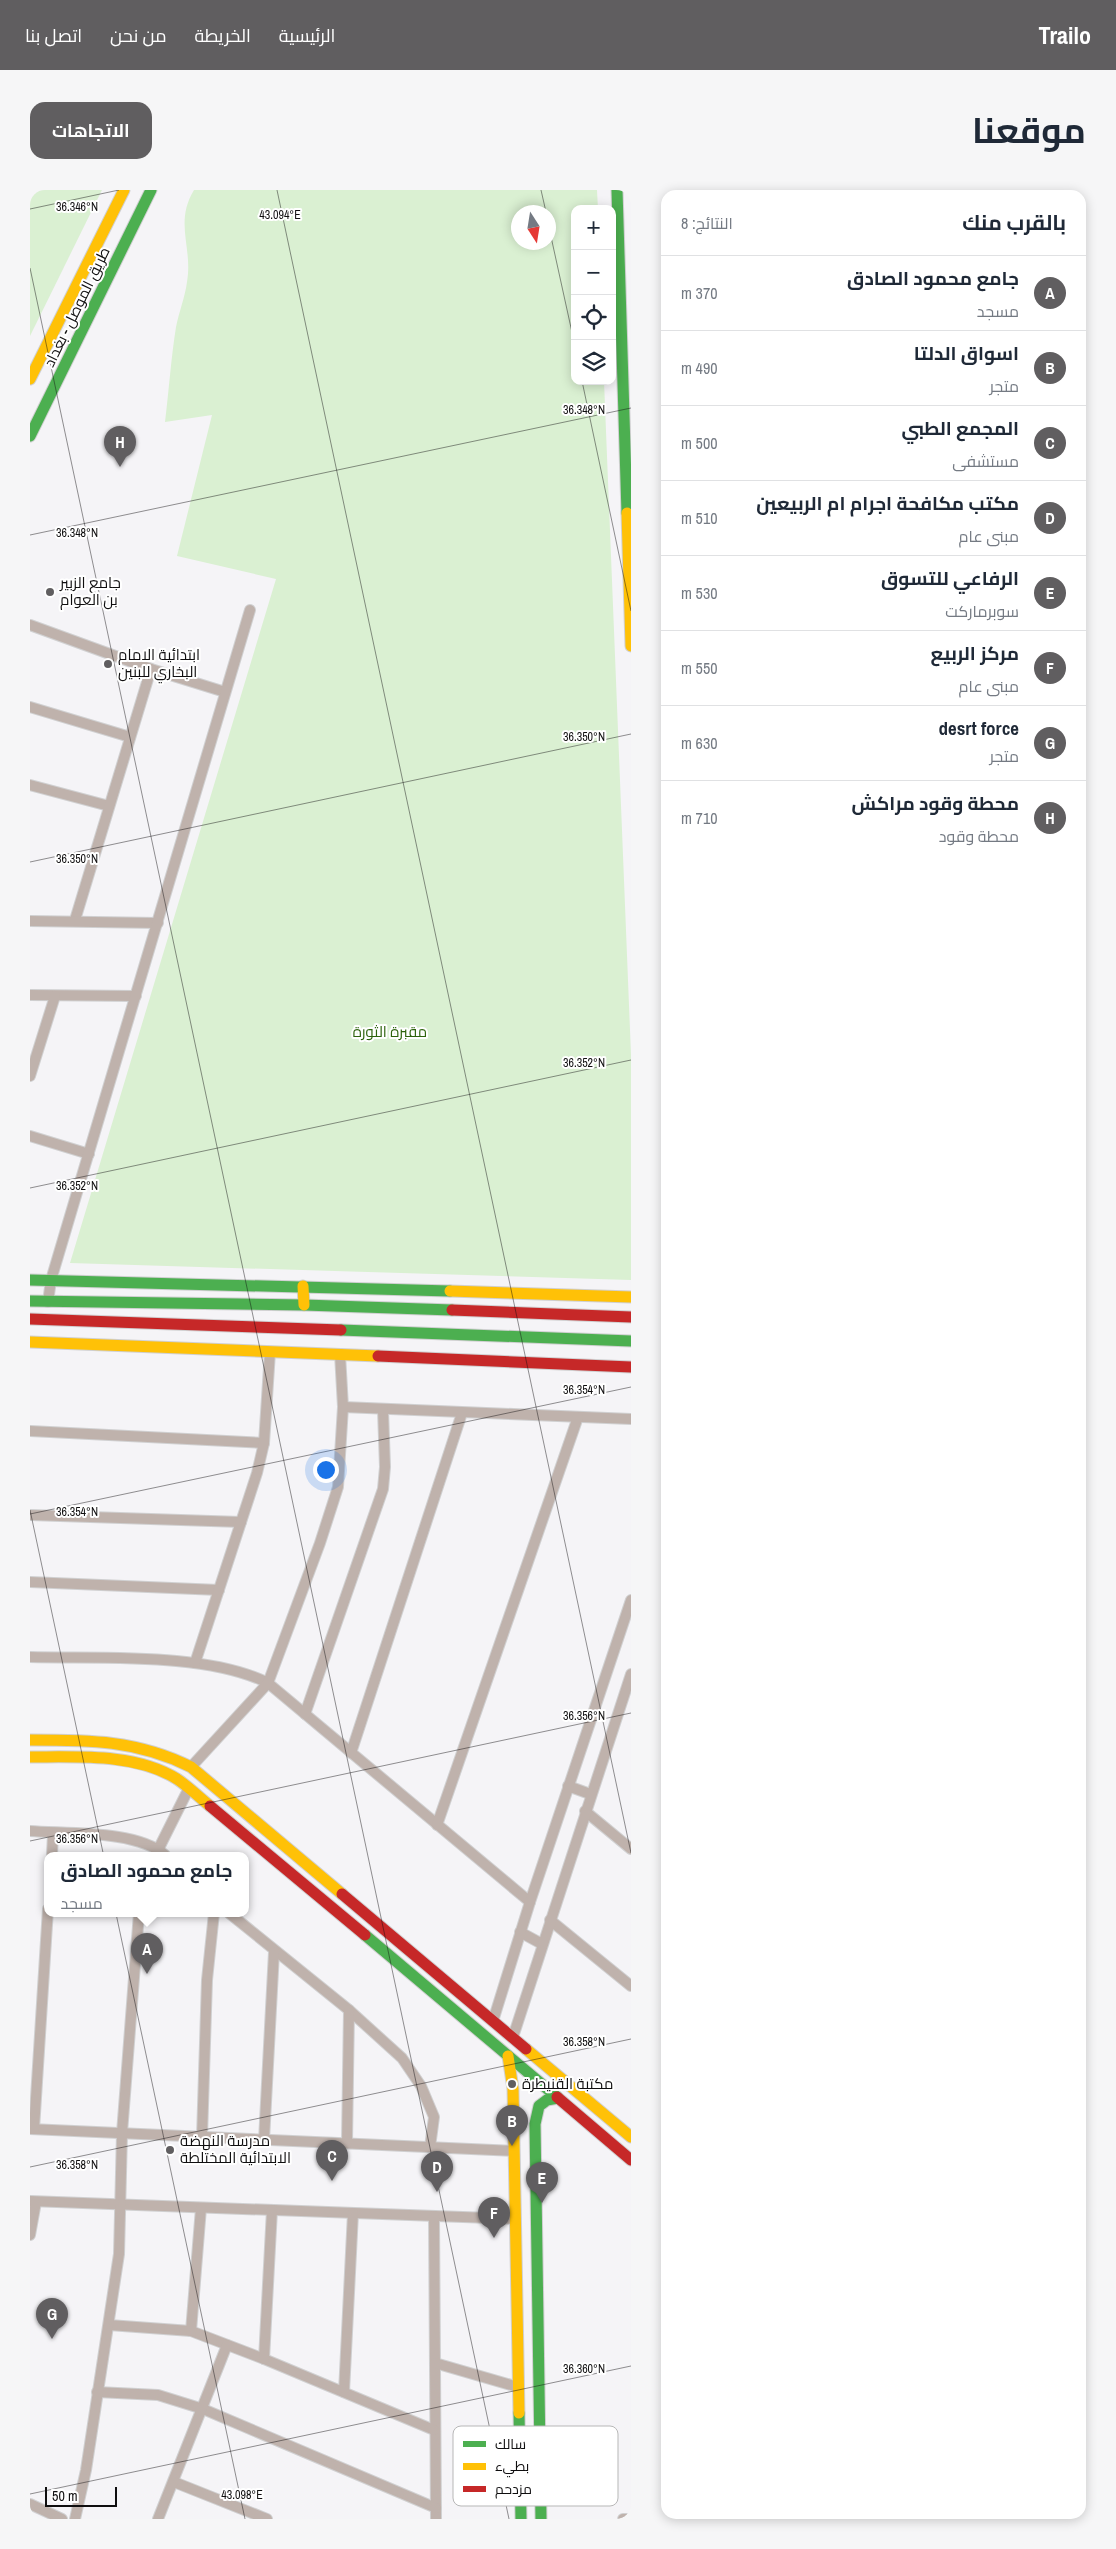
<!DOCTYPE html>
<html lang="ar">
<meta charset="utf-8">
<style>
:root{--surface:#fff;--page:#f6f6f7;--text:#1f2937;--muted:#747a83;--line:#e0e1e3;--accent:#605e60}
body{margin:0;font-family:"Archivo Narrow",Cairo,sans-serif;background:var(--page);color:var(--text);direction:rtl}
.controls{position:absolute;right:15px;top:15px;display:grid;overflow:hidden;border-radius:10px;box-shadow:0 2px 12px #0003}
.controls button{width:45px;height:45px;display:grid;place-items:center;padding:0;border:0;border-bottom:1px solid var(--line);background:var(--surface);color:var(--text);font:25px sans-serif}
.compass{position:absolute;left:481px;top:15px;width:45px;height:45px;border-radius:50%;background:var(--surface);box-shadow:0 2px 12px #0003;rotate:168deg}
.scale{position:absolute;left:15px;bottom:12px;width:72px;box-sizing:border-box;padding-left:5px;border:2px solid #0f0e0f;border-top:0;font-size:14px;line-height:18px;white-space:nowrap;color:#0f0e0f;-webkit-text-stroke:4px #fff;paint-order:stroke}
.you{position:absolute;left:295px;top:1279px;width:18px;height:18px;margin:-12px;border:4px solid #fff;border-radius:50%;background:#1a73e8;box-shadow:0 0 0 8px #1a73e833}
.badge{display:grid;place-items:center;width:32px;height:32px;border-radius:50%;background:var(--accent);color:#fff;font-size:16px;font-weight:700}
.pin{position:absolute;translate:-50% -41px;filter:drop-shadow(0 1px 2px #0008)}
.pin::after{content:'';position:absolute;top:26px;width:18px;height:15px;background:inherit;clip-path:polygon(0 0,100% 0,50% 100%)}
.popup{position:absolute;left:14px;top:1662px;width:205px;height:65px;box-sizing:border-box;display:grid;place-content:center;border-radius:10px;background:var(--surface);filter:drop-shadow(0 1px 4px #0005);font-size:16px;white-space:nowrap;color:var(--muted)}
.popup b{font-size:19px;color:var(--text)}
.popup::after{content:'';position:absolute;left:50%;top:100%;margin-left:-10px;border:10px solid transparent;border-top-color:var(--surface)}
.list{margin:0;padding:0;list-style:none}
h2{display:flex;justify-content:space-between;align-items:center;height:65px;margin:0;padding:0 20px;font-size:21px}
h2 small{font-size:16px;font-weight:400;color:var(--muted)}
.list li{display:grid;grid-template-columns:32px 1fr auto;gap:15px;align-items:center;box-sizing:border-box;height:75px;padding:0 20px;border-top:1px solid var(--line)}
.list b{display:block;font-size:19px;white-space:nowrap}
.list p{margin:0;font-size:16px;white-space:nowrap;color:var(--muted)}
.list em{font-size:16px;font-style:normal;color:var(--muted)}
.icon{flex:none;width:28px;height:28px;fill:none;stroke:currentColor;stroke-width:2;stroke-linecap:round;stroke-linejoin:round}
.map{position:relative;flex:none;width:601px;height:2329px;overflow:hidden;direction:ltr;border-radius:15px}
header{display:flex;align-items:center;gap:30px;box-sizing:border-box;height:70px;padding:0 25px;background:var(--accent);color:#fff}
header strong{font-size:24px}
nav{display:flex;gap:28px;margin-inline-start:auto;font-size:18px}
.intro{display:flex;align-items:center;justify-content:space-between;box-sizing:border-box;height:120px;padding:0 30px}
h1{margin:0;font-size:35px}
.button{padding:12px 22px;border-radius:15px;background:var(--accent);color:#fff;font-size:18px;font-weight:700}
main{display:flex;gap:30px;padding:0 30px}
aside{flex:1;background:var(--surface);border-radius:15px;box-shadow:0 2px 12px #0003}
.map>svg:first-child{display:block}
.green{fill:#daf0d2;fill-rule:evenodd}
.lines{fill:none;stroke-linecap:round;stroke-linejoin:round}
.street-casing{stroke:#d0d0d1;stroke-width:12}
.fast-casing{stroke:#d0d0d1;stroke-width:13}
.slow-casing{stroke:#d0d0d1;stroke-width:13}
.jam-casing{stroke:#d0d0d1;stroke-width:13}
.street{stroke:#bfb2ac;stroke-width:10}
.fast{stroke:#4caf50;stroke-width:11}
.slow{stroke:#ffc107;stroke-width:11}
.jam{stroke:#c62828;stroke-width:11}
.ticks{fill:none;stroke:#0f0e0f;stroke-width:1;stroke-opacity:0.45}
.poi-dot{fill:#605e60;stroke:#fff;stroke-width:2}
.labels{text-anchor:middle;stroke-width:4;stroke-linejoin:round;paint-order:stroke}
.street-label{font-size:15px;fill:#0f0e0f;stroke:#fff}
.poi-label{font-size:15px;fill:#0f0e0f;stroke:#fff;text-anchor:start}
.park-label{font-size:15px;fill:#2c620b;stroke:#fff}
.key{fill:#fff;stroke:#b7b7b7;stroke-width:1}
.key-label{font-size:14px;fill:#0f0e0f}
.ticks-label{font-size:12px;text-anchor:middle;fill:#0f0e0f;stroke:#fff;stroke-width:4;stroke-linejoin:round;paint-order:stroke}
</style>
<header>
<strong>Trailo</strong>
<nav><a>الرئيسية</a><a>الخريطة</a><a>من نحن</a><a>اتصل بنا</a></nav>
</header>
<div class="intro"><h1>موقعنا</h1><a class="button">الاتجاهات</a></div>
<main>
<aside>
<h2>بالقرب منك<small>النتائج: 8</small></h2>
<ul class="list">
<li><span class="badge">A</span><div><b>جامع محمود الصادق</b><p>مسجد</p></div><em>370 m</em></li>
<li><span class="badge">B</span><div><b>اسواق الدلتا</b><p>متجر</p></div><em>490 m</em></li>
<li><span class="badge">C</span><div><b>المجمع الطبي</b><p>مستشفى</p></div><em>500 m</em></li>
<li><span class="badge">D</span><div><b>مكتب مكافحة اجرام ام الربيعين</b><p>مبنى عام</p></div><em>510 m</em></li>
<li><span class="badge">E</span><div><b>الرفاعي للتسوق</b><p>سوبرماركت</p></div><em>530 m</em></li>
<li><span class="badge">F</span><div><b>مركز الربيع</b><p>مبنى عام</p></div><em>550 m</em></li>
<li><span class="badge">G</span><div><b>desrt force</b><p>متجر</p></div><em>630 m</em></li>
<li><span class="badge">H</span><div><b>محطة وقود مراكش</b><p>محطة وقود</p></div><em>710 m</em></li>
</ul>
</aside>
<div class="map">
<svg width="601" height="2329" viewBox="0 0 601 2329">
<rect width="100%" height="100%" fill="#f5f4f7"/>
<g class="green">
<path d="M 0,0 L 72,0 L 0,146 Z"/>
<path d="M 164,0 L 567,0 L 568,19 L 545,19 L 545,191 L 574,191 L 601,865 L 601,1090 L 40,1073 L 246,389 L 147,366 L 182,225 L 135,232 C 139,200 141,168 146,137 C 149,122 155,107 157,92 C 163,57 144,33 164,0 ZM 488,22 L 518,22 L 518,52 L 488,52 Z"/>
</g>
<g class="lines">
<g class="street-casing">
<g id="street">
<path d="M 0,435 L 121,479 L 195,502"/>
<path d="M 0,517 L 100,547"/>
<path d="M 0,595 L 79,616"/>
<path d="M 45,730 L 121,479"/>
<path d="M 0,731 L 128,733"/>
<path d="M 0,805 L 106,806"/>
<path d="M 0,886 L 25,806"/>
<path d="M 0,946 L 59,964"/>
<path d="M 18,1112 L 21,1090 L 220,420"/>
<path d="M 313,1217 L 601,1229"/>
<path d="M 0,1241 L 234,1253"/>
<path d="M 0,1325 L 211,1332"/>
<path d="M 0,1392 L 189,1400"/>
<path d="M 0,1467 C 69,1469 176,1462 238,1493 L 500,1712"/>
<path d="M 165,1473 L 227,1283 L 234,1253 L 240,1162"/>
<path d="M 275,1524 L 353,1299 L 355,1277 L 353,1220"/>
<path d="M 321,1563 L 432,1223"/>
<path d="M 161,1577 L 238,1493 L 290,1353 L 308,1297 L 313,1217 L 310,1164"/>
<path d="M 538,1596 L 560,1604"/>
<path d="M 555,1621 L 601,1659"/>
<path d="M 407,1635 L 548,1227"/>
<path d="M 0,1641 C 37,1644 107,1640 135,1665"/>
<path d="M 126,1664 L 159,1598"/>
<path d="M 22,1665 L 23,1643"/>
<path d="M 199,1723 L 319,1820 L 372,1868 L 391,1896 L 404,1927 L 400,1957"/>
<path d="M 520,1730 L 601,1796"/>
<path d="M 490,1742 L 512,1754"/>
<path d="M 463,1831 L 500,1712 L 601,1410"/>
<path d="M 483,1847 L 601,1484"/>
<path d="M 0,1939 L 484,1961"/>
<path d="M 4,1939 L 18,1719"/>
<path d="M 172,1947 L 177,1790 L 184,1723"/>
<path d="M 234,1950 L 244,1762"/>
<path d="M 317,1953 L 319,1820"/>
<path d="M 0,2011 L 485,2029"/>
<path d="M 404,2026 L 406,2329"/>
<path d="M 0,2045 L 6,2012"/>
<path d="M 79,2135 L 161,2141 L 234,2169 L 404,2240"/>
<path d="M 161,2141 L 171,2018"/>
<path d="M 234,2169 L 242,2020"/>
<path d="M 405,2173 L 488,2197"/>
<path d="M 67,2202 L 128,2205 L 173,2219 L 406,2318"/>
<path d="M 314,2202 L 323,2023"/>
<path d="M 144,2292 L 237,2329"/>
<path d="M 0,2314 L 32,2329"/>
<path d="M 45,2329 L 56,2280 L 89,2064 L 92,1943 L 109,1723"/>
<path d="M 128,2329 L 197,2155"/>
<path d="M 593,2329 L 601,2329"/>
</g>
</g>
<g class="fast-casing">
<g id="fast">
<path d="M 587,0 L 597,323"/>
<path d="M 0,246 L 121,0"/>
<path d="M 0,1090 L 420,1101"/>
<path d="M 0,1111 L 274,1115 L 422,1120"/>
<path d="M 311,1140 L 601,1151"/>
<path d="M 335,1745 L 527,1907"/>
<path d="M 489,2223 L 491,2329"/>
<path d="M 511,2329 L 505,1934 L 509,1916 L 517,1910 L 528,1908"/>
</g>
</g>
<g class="slow-casing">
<g id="slow">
<path d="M 0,189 L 94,0"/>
<path d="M 597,323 L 601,456"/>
<path d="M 273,1096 L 274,1115"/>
<path d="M 420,1101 L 601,1107"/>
<path d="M 0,1152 L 348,1166"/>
<path d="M 0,1550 C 59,1550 107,1550 161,1577 L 312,1704"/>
<path d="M 0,1567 C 47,1567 106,1563 147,1589 C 159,1597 170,1608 180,1616"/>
<path d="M 496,1859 L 601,1947"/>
<path d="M 478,1866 L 483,1899 L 489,2223"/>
</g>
</g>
<g class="jam-casing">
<g id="jam">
<path d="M 422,1120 L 601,1127"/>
<path d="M 0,1129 L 311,1140"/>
<path d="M 348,1166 L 601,1177"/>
<path d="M 180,1616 L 335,1745"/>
<path d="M 312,1704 L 496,1859"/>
<path d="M 527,1907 L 601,1970"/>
</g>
</g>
<use href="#street" class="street"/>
<use href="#fast" class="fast"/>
<use href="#slow" class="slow"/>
<use href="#jam" class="jam"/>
</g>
<path class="ticks" d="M 247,0 L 601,1663M 511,0 L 516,22M 0,19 L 89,0M 518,33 L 545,156M 0,78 L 479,2329M 552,191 L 601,421M 0,345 L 601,218M 0,672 L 601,544M 0,998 L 601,870M 0,1320 L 215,2329M 0,1324 L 601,1197M 0,1651 L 601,1523M 0,1977 L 601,1849M 0,2304 L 601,2176"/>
<g class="poi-dot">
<circle cx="20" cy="402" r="5"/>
<circle cx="78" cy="474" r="5"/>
<circle cx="482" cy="1894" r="5"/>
<circle cx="140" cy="1960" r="5"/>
</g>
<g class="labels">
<g class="street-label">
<text transform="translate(47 117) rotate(-64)" y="5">طريق الموصل - بغداد</text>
</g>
<g class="poi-label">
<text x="30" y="398">جامع الزبير<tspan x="30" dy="17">بن العوام</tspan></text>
<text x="88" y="470">ابتدائية الامام<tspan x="88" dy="17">البخاري للبنين</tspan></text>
<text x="492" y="1899">مكتبة القنيطرة</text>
<text x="150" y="1956">مدرسة النهضة<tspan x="150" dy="17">الابتدائية المختلطة</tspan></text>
</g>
<g class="park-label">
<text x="360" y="847">مقبرة الثورة</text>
</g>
</g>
<rect x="423" y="2236" width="165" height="80" rx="8" class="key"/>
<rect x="433" y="2251" width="23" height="6" fill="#4caf50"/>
<rect x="433" y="2273" width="23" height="7" fill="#ffc107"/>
<rect x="433" y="2296" width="23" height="6" fill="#c62828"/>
<g class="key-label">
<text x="465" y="2259">سالك</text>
<text x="465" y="2281">بطيء</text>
<text x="465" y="2304">مزدحم</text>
</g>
<g class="ticks-label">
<text x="47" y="21">36.346°N</text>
<text x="250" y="29">43.094°E</text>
<text x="554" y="224">36.348°N</text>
<text x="47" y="347">36.348°N</text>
<text x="554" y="551">36.350°N</text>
<text x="47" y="673">36.350°N</text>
<text x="554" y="877">36.352°N</text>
<text x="47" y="1000">36.352°N</text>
<text x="554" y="1204">36.354°N</text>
<text x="47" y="1326">36.354°N</text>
<text x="554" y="1530">36.356°N</text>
<text x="47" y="1653">36.356°N</text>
<text x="554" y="1856">36.358°N</text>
<text x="47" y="1979">36.358°N</text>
<text x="554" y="2183">36.360°N</text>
<text x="212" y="2309">43.098°E</text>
</g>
</svg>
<div class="controls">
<button>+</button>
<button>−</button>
<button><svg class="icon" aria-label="locate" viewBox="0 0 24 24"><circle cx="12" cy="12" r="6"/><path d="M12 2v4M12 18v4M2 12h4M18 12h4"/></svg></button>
<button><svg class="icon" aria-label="layers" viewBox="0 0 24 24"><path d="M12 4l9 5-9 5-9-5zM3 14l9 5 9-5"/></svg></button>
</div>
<svg class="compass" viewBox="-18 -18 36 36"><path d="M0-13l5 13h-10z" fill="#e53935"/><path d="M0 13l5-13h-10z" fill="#747a83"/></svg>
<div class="scale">50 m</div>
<div class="you"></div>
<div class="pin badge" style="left:117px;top:1784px">A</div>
<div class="popup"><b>جامع محمود الصادق</b>مسجد</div>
<div class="pin badge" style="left:482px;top:1956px">B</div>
<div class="pin badge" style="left:302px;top:1991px">C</div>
<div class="pin badge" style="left:407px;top:2002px">D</div>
<div class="pin badge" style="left:512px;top:2013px">E</div>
<div class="pin badge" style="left:464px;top:2048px">F</div>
<div class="pin badge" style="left:22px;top:2149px">G</div>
<div class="pin badge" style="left:90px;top:277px">H</div>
</div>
</main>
